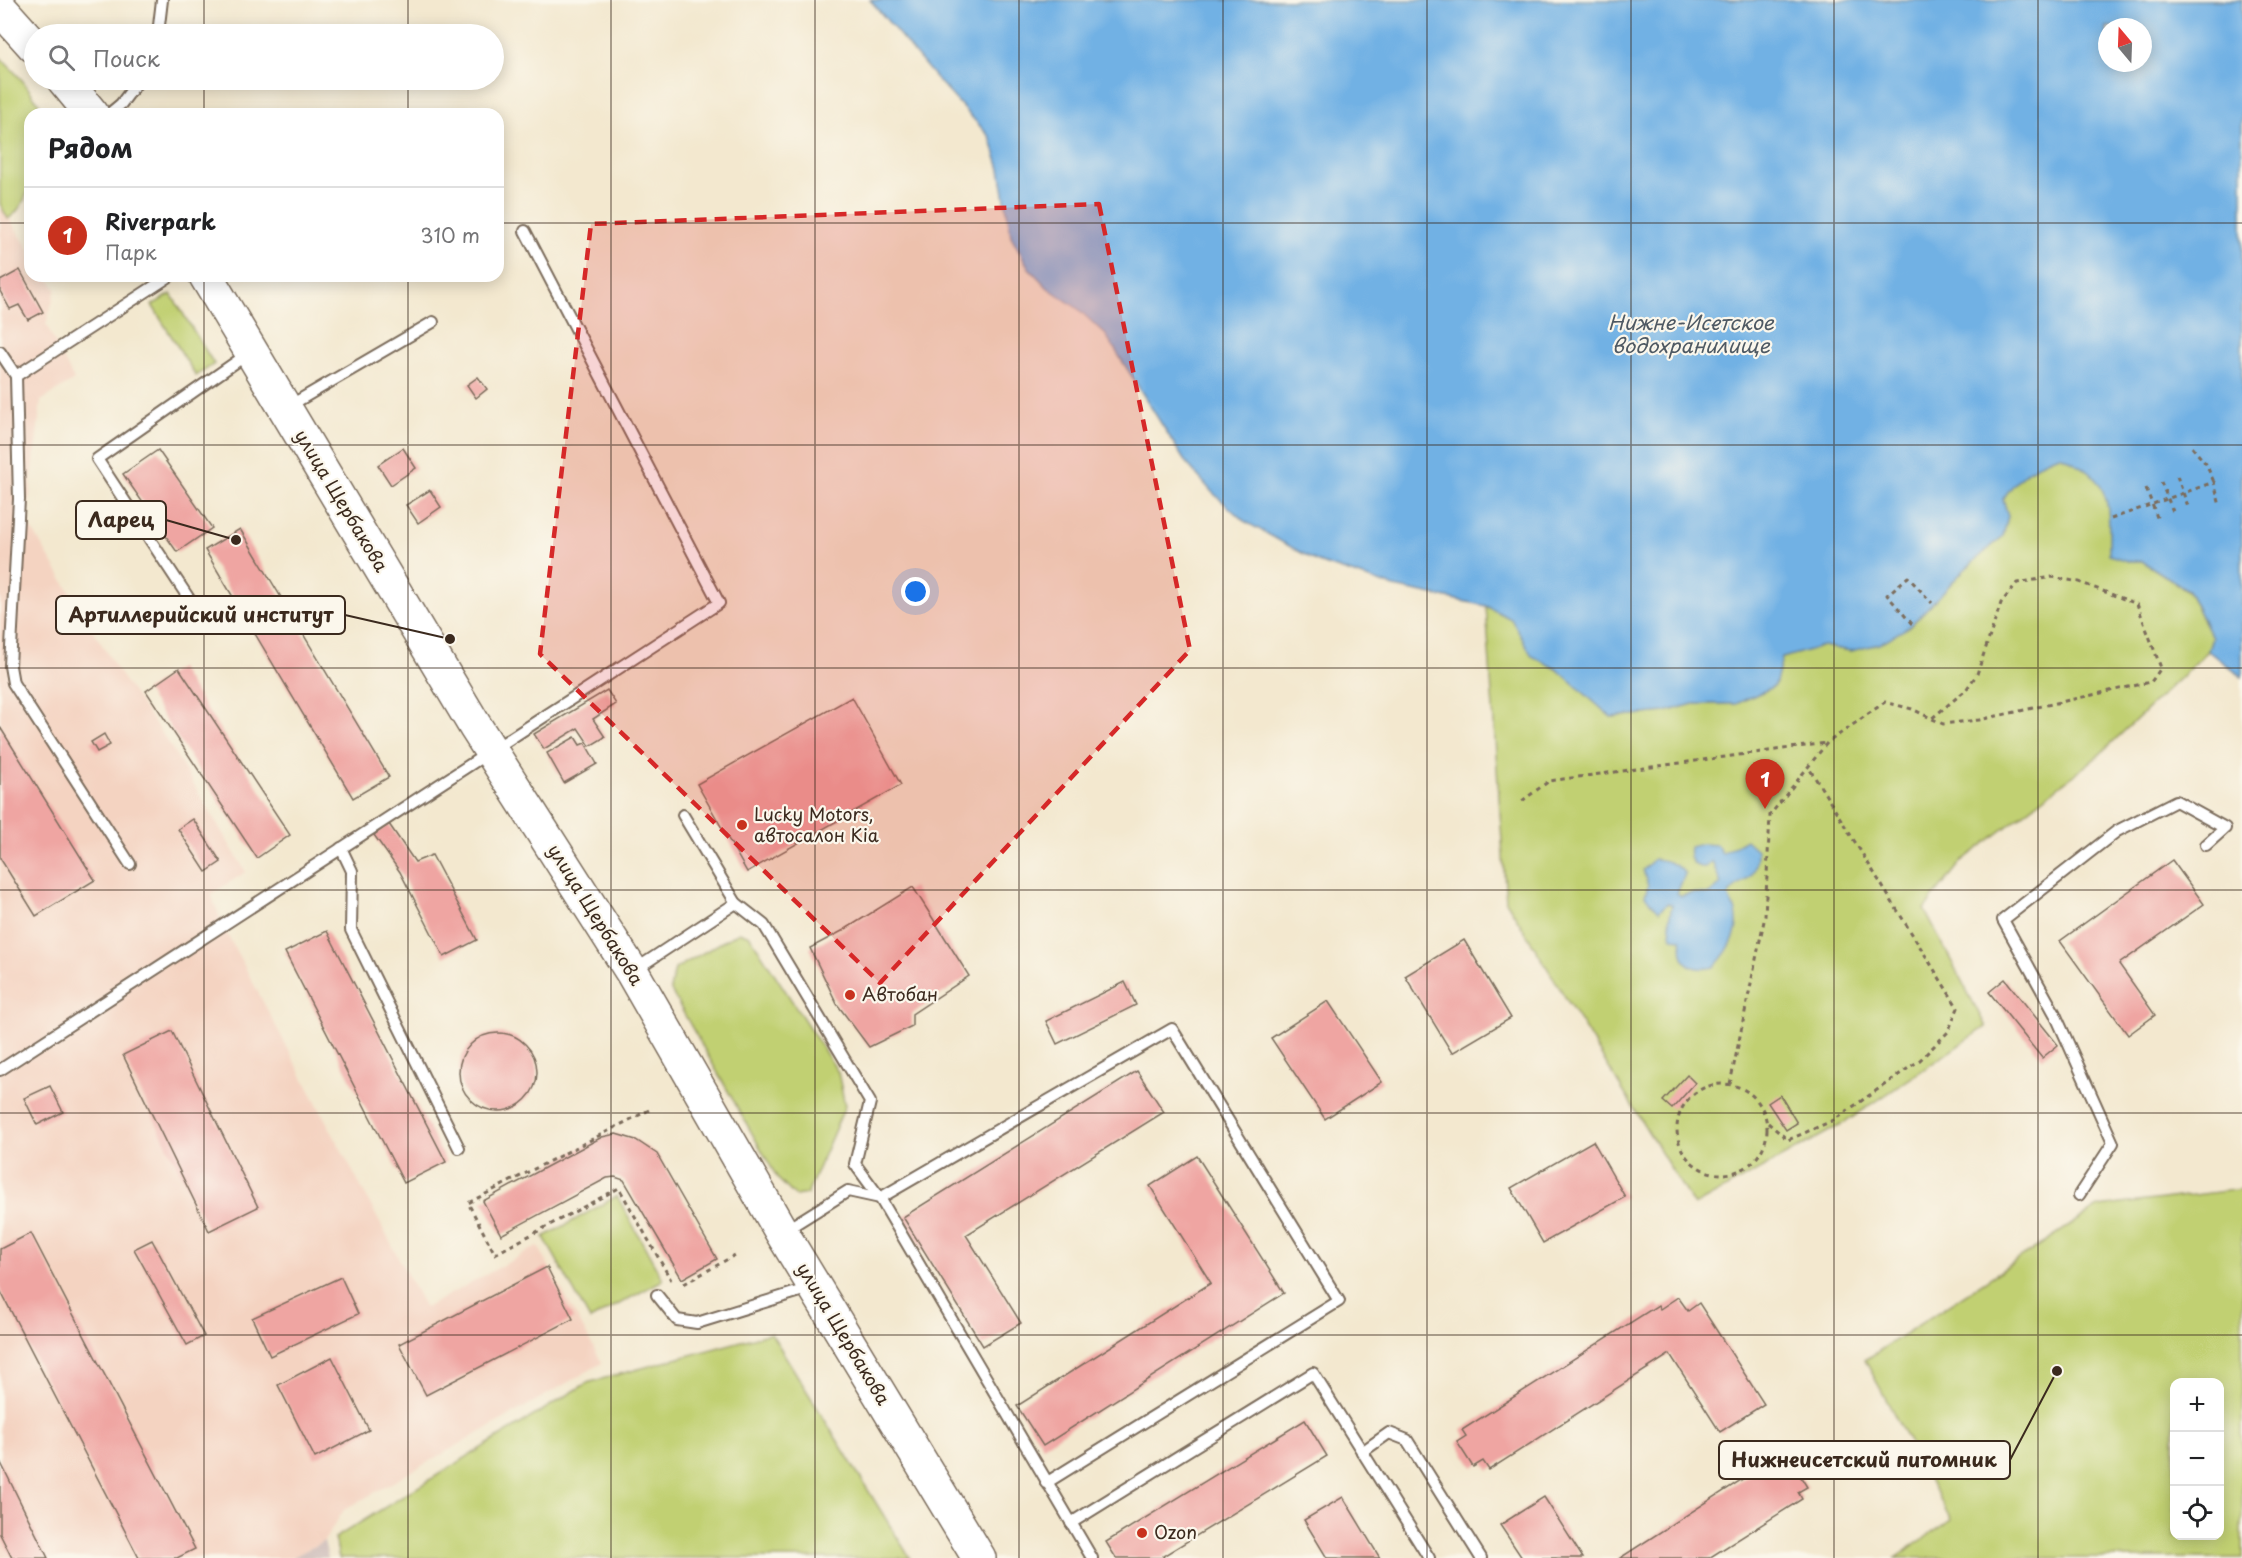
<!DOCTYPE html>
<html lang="ru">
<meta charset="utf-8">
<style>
:root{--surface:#fff;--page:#f6f6f6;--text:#202124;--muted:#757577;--line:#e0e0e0;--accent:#c8321e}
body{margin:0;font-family:"Playpen Sans",sans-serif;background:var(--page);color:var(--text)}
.controls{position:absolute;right:18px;bottom:18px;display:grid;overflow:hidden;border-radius:12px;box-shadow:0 3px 15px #0003}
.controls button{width:54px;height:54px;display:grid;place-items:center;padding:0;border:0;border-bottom:2px solid var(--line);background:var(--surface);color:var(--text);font:30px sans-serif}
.compass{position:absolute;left:2098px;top:18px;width:54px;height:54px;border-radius:50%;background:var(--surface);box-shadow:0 3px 15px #0003;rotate:341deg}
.you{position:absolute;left:916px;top:592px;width:21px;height:21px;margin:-15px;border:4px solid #fff;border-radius:50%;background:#1a73e8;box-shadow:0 0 0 9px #1a73e833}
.badge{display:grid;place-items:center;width:39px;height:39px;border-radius:50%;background:var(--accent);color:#fff;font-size:20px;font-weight:700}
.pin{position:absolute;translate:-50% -50px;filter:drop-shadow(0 2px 3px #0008)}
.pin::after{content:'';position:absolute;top:32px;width:21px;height:18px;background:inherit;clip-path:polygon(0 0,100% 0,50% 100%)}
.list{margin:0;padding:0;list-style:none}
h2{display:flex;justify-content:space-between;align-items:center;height:78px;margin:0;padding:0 24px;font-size:26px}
h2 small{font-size:20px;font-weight:400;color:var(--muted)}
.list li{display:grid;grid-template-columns:39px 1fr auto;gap:18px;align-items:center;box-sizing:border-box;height:96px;padding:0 24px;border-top:2px solid var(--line)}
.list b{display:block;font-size:22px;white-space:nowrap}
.list p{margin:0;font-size:20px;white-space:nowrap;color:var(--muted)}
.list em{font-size:20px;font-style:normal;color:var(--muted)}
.icon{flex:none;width:33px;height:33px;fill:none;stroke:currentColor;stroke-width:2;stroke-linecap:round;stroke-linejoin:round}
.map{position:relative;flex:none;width:2242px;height:1558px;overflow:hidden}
.search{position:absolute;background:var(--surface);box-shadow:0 3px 15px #0003;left:24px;top:24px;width:480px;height:66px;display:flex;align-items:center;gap:15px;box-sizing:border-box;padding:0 21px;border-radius:33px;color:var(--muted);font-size:22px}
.panel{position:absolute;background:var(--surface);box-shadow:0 3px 15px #0003;left:24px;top:108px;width:480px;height:174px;border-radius:18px}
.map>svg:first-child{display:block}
.built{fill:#f4d3c1}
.industrial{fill:#d0c0bc}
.green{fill:#c1d072;stroke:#7e7d48;stroke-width:1.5;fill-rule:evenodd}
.water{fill:#71b1e4;stroke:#566e81;stroke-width:1.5;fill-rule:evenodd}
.building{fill:#efa5a2}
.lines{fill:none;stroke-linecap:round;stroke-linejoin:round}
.lane-casing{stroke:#7b6c5c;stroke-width:14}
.primary-casing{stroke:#7b6c5c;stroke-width:36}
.path{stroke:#7b6c5c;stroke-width:3;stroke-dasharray:4.5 4.5;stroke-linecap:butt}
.lane{stroke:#fff;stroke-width:10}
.primary{stroke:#fff;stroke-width:33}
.marked{fill:#d62828;fill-opacity:0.2;stroke:#d62828;stroke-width:4.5;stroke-dasharray:12 8;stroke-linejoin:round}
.grid{fill:none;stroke:#3b2a1e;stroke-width:1.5;stroke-opacity:0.55}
.poi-dot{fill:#c8321e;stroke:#fbf7ec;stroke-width:2}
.labels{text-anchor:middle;stroke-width:4.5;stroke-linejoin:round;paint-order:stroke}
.street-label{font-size:18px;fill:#3b2a1e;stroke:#fbf7ec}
.poi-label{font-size:18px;fill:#3b2a1e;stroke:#fbf7ec;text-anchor:start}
.water-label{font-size:20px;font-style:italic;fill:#4e5963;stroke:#fbf7ec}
.leader{fill:none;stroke:#3b2a1e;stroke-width:2}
.callout-dot{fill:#3b2a1e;stroke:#fbf7ec;stroke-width:2}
.callout{fill:#fbf7ec;stroke:#3b2a1e;stroke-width:2}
.callout-label{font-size:20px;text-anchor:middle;font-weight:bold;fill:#3b2a1e}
</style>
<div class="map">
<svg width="2242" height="1558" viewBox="0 0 2242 1558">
<rect width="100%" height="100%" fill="#fbf7ec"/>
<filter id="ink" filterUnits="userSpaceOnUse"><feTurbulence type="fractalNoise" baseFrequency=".0167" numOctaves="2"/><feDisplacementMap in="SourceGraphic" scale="12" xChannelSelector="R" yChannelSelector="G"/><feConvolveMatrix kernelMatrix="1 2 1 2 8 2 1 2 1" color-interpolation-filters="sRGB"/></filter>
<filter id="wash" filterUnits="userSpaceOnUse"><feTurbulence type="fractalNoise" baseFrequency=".008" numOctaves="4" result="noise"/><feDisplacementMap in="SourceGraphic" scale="24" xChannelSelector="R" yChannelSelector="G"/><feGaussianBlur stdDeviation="1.35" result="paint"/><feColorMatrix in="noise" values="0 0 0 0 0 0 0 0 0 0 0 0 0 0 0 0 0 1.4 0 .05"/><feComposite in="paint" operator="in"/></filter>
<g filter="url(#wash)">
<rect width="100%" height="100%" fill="#f3e8cf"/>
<path class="built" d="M 0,204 L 30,251 L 30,276 L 47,276 L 56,289 L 46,324 L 74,380 L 41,401 L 27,521 L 121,676 L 168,742 L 246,872 L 211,894 L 223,926 L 425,1308 L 538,1246 L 602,1363 L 344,1510 L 324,1541 L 291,1558 L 0,1558 Z"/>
<path class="industrial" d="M 324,1541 L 328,1558 L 291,1558 Z"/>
<g class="green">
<path d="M 0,57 L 23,81 L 46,114 L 30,114 C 30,149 40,197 8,219 L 0,204 Z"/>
<path d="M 171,294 L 214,364 L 196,376 L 152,305 Z"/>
<path d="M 2060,455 C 2070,460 2085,466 2093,474 C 2107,488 2112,515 2109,533 L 2128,561 L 2142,561 L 2188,591 L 2212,638 L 2208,651 L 2097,757 L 1962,861 L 1924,909 L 1986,1027 L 1844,1123 L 1694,1206 L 1506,901 L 1486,606 L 1512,619 L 1533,656 L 1557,669 L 1611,717 L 1665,712 L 1693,704 L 1736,704 L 1775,686 L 1782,658 L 1823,646 L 1851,651 L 1909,627 L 1964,570 L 2003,536 L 2008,516 L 2003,499 C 2015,479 2037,461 2060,455 Z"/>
<path d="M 739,932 L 750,936 L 838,1072 L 845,1106 L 807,1194 L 795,1196 L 778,1179 L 670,989 L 675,969 Z"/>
<path d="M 2242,1189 L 2242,1558 L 1895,1558 L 1951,1520 L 1865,1360 L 2098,1207 ZM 2174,1382 L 2220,1382 L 2220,1536 L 2174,1536 Z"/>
<path d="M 617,1196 L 663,1280 L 590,1320 L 544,1237 Z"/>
<path d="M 771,1333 L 910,1558 L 339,1558 L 335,1538 L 587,1383 Z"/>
</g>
<g class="water">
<path d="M 870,0 L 2242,0 L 2242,677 L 2208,651 L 2212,638 L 2188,590 L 2142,561 L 2128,561 L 2109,555 C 2109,502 2113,480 2060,455 C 2037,461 2015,479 2003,499 L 2008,516 L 2003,536 L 1964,570 L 1909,627 L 1879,644 L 1851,651 L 1823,646 L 1782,658 L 1775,686 L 1736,704 L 1693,704 L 1665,712 L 1611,717 L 1557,669 L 1532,656 L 1511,619 L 1486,606 L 1394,587 L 1318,562 L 1244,521 L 1212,492 L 1184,460 L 1106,335 L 1077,308 L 1048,288 L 1029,268 L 1011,236 L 1000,169 L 990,137 L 934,76 ZM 2107,27 L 2143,27 L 2143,63 L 2107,63 Z"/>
<path d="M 1746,840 L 1757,850 C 1758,886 1739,877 1728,896 C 1730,901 1733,905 1735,909 C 1743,931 1728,952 1714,967 C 1702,970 1685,969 1682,954 C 1680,948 1683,945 1681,939 L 1672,938 L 1669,921 L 1672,905 L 1668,903 L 1659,911 L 1645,896 L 1648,886 L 1643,870 L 1654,859 C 1666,860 1678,864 1685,874 L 1677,893 L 1681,896 L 1692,893 L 1709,894 L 1721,884 L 1712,861 L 1705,867 C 1693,868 1688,858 1690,847 L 1702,844 L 1717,845 L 1722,854 Z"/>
</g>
<g id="blocks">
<g class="building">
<path d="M 20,270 L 43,312 L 28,320 L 19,305 L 10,309 L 0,291 L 0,281 Z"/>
<path d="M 478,377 L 487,389 L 476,398 L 467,385 Z"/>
<path d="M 403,448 L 416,468 L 391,485 L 378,465 Z"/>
<path d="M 158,450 L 212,528 L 177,552 L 123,474 Z"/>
<path d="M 430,490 L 441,507 L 418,523 L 406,505 Z"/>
<path d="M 240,529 L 389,777 L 353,798 L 205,550 Z"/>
<path d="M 179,668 L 290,835 L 257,858 L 146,691 Z"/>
<path d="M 607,690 L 616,704 L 593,719 L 605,737 L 590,746 L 578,728 L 544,749 L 534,734 Z"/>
<path d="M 852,697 L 901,785 L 747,872 L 697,784 Z"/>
<path d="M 0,727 L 95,880 L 36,916 L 0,858 Z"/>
<path d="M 104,734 L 110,745 L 97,752 L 91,742 Z"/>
<path d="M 575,737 L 580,745 L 585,743 L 597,764 L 564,783 L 547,753 Z"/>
<path d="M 193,819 L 221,862 L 206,872 L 178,829 Z"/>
<path d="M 389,824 L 415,862 L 432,855 L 477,940 L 444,957 L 400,872 L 374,835 Z"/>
<path d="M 2172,860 L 2204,904 L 2119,964 L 2155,1015 L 2128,1035 L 2060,941 Z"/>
<path d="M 913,887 L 969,976 L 912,1014 L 912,1026 L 869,1047 L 837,1004 L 810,948 L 844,930 Z"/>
<path d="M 327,931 L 446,1162 L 404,1183 L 285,952 Z"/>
<path d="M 1464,940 L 1511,1018 L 1452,1053 L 1405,976 Z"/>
<path d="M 2005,979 L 2058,1045 L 2042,1058 L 1989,992 Z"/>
<path d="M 1125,982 L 1136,1005 L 1057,1044 L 1046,1021 Z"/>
<path d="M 1328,1001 L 1382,1082 L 1325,1119 L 1271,1038 Z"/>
<path d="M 172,1031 L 258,1207 L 209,1231 L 123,1055 Z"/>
<circle cx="498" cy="1072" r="39"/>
<path d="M 1137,1071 L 1164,1112 L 966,1235 L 1021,1323 L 983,1346 L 903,1217 Z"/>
<path d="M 1687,1075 L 1695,1083 L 1672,1109 L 1663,1101 Z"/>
<path d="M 50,1086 L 63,1112 L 37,1125 L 24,1098 Z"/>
<path d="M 1780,1095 L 1797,1123 L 1786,1130 L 1768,1103 Z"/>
<path d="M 616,1134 L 636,1140 L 657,1154 L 717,1259 L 682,1279 L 624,1180 L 615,1177 L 607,1178 L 501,1235 L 483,1201 L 602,1137 Z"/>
<path d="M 1593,1141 L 1625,1197 L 1543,1243 L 1511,1188 Z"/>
<path d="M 1197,1156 L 1284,1293 L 1043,1446 L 1017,1406 L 1211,1283 L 1150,1186 Z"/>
<path d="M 31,1233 L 195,1549 L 177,1558 L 139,1558 L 0,1290 L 0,1249 Z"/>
<path d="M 152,1240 L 204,1336 L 187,1345 L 134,1249 Z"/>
<path d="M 547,1267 L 573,1319 L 426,1395 L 399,1344 Z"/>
<path d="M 341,1277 L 358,1314 L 270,1356 L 252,1318 Z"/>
<path d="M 1678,1297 L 1688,1311 L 1699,1303 L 1764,1404 L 1720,1432 L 1670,1354 L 1489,1470 L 1483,1461 L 1473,1467 L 1457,1442 L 1466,1436 L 1462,1430 L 1658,1305 L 1660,1309 Z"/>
<path d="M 332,1357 L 369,1430 L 315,1458 L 278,1385 Z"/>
<path d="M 1305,1420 L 1327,1456 L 1163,1556 L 1164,1558 L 1116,1558 L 1106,1542 Z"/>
<path d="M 1775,1458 L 1781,1467 L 1791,1461 L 1807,1487 L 1798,1492 L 1802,1499 L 1709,1558 L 1620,1558 Z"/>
<path d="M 0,1461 L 48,1558 L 12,1558 L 0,1534 Z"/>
<path d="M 1343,1497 L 1380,1558 L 1327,1558 L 1304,1520 Z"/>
<path d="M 1544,1497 L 1583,1558 L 1522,1558 L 1500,1525 Z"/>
</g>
</g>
</g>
<g filter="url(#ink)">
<use href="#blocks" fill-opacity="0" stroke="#7b6c5c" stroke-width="1.5"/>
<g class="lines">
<g class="lane-casing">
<g id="lane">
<path d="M 158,34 L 162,0"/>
<path d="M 109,114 L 121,104 L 139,80"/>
<path d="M 0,352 L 16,376 L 170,276"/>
<path d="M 16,376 L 19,499 L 10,666 L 13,683 L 130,864"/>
<path d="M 289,406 L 433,322"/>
<path d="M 207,626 L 97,459 L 249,353"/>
<path d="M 683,815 L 736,903 L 764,925 L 870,1102 L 855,1164 L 880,1198 L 1092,1558"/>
<path d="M 341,848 L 352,871 L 351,930 L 459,1148"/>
<path d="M 636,969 L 736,903"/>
<path d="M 0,1070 L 719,603 L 525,231"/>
<path d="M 2079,1195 L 2113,1143 L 2055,1014 L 2003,920 L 2117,831 L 2176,801 L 2225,828 L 2206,845"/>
<path d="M 784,1231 L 848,1191 L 880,1198 L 1172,1029 L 1339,1301 L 1046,1483"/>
<path d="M 657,1295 L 677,1320 L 697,1323 L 810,1288"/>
<path d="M 1362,1452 L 1389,1433 L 1407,1440 L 1481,1558"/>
<path d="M 1071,1523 L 1313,1373 L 1429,1558"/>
</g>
</g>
<g class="primary-casing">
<g id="primary">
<path d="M 0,8 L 34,46"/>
<path d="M 64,80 L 92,114"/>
<path d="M 206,276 L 475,726 L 632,972 L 782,1233 L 979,1558"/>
</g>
</g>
<g class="path">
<path d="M 2192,447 L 2206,464 L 2214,482"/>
<path d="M 2177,476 L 2189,509"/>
<path d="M 2161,482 L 2174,514"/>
<path d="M 2146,488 L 2158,520"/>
<path d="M 2111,519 L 2214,482 L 2220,506"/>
<path d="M 1912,624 L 1887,595 L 1908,577 L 1932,603"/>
<path d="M 1522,801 L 1549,781 L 1827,743"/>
<circle cx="1722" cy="1129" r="45"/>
<path d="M 1730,1084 L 1765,916 L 1770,815 L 1827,743 L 1885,702 L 1912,709 L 1943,724 L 1979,720 L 2151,682 L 2161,668 L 2137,604 L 2079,582 L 2052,577 L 2017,583 L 2001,603 L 1977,674 L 1966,690 L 1931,719"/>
<path d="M 649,1110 L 468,1203 L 495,1254 L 619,1188 L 671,1280"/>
<path d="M 1768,1123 L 1788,1140 L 1834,1120 L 1920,1060 L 1948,1032 L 1958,1008 L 1809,768"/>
<path d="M 684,1284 L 735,1255"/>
</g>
<use href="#lane" class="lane"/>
<use href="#primary" class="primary"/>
</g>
</g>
<path class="marked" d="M 1099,204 L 1190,650 L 880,983 L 540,654 L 591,224 Z"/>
<path class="grid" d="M 204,0 L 204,34M 408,0 L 408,34M 611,0 L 611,1558M 815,0 L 815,1558M 1019,0 L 1019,1558M 1223,0 L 1223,1558M 1427,0 L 1427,1558M 1631,0 L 1631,1558M 1834,0 L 1834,1558M 2038,0 L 2038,1558M 204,80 L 204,114M 408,80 L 408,114M 0,223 L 30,223M 498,223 L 2242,223M 204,276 L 204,1558M 408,276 L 408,1558M 0,445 L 2242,445M 0,668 L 2242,668M 0,890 L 2242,890M 0,1113 L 2242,1113M 0,1335 L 2242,1335"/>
<g class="poi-dot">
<circle cx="742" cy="825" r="6"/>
<circle cx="850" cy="995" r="6"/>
<circle cx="1142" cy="1533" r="6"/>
</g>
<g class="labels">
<g class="street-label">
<text transform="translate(341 501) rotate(59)" y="6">улица Щербакова</text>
<text transform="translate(595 915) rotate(58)" y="6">улица Щербакова</text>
<text transform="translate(843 1334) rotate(59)" y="6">улица Щербакова</text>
</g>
<g class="poi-label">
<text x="754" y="821">Lucky Motors,<tspan x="754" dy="21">автосалон Kia</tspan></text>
<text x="862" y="1001">Автобан</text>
<text x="1154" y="1539">Ozon</text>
</g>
<g class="water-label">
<text x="1691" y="330">Нижне-Исетское<tspan x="1691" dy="23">водохранилище</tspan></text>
</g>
</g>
<path class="leader" d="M236 540L166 520M450 639L345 615M2057 1371L2010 1460"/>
<g class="callout-dot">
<circle cx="236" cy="540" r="6"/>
<circle cx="450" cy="639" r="6"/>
<circle cx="2057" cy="1371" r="6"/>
</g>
<g class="callout">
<rect x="76" y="501" width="90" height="38" rx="6"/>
<rect x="56" y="596" width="289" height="38" rx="6"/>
<rect x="1719" y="1441" width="291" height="38" rx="6"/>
</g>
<g class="callout-label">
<text x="121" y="527">Ларец</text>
<text x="201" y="622">Артиллерийский институт</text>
<text x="1864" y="1467">Нижнеисетский питомник</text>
</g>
</svg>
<div class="controls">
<button>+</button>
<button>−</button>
<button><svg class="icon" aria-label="locate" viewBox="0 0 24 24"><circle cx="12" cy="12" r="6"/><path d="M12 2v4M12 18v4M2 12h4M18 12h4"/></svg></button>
</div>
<svg class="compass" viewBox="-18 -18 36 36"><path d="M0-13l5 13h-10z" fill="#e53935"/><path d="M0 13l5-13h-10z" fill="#757577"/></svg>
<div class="you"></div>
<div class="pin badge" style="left:1765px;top:809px">1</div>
<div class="search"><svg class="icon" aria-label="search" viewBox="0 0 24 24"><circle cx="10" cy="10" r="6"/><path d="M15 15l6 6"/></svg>Поиск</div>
<section class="panel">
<h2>Рядом<small></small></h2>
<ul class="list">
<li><span class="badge">1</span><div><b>Riverpark</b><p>Парк</p></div><em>310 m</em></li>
</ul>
</section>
</div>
